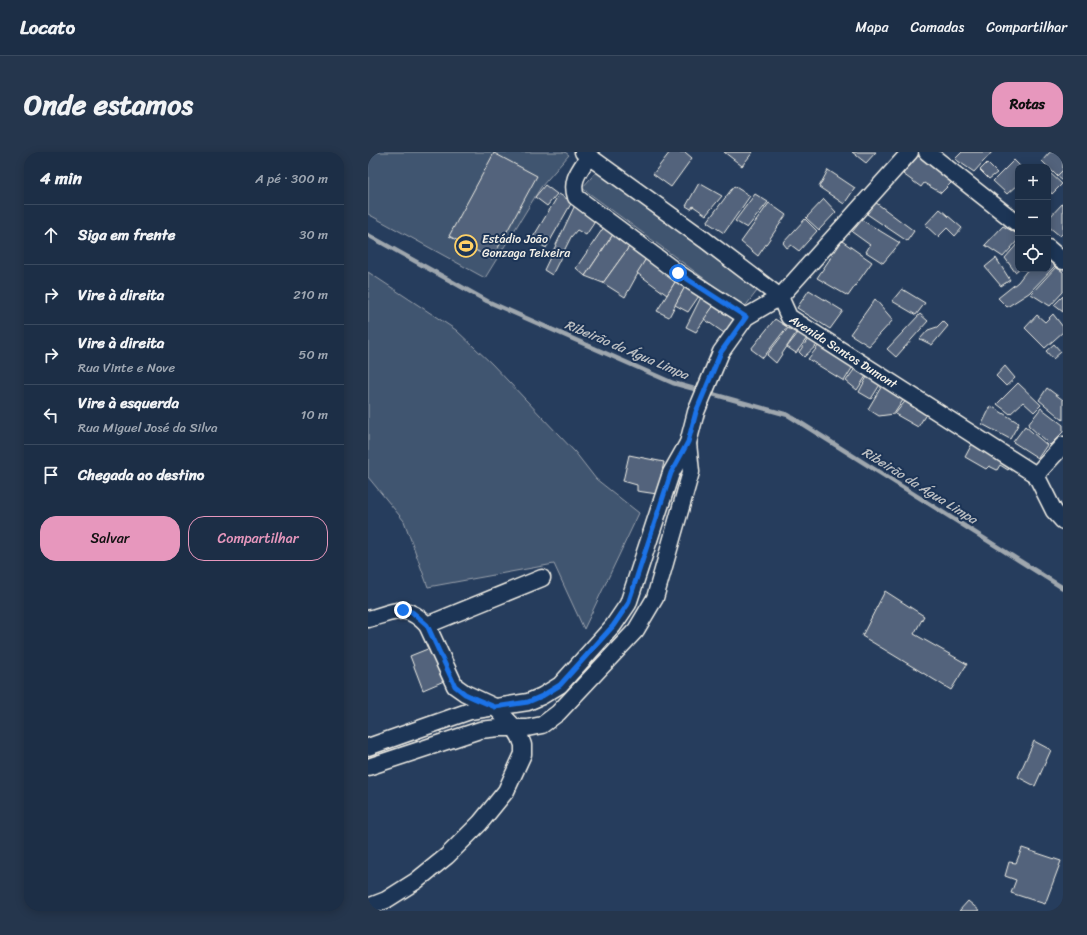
<!DOCTYPE html>
<html lang="pt">
<meta charset="utf-8">
<style>
:root{--surface:#1c2e46;--page:#25364d;--text:#f1f3f6;--muted:#a0a8b3;--line:#3a4a5f;--accent:#e797bd}
body{margin:0;font-family:Sriracha,sans-serif;background:var(--page);color:var(--text)}
.controls{position:absolute;right:12px;top:12px;display:grid;overflow:hidden;border-radius:8px;box-shadow:0 2px 10px #0003}
.controls button{width:36px;height:36px;display:grid;place-items:center;padding:0;border:0;border-bottom:1px solid var(--line);background:var(--surface);color:var(--text);font:20px sans-serif}
.stop{position:absolute;width:12px;height:12px;margin:-9px;border:3px solid #1a73e8;border-radius:50%;background:#fff}
.stop.end{background:#1a73e8;border-color:#fff;box-shadow:0 1px 4px #0008}
.list{margin:0;padding:0;list-style:none}
h2{display:flex;justify-content:space-between;align-items:center;height:52px;margin:0;padding:0 16px;font-size:17px}
h2 small{font-size:13px;font-weight:400;color:var(--muted)}
.list li{display:grid;grid-template-columns:26px 1fr auto;gap:12px;align-items:center;box-sizing:border-box;height:60px;padding:0 16px;border-top:1px solid var(--line)}
.list b{display:block;font-size:15px;white-space:nowrap}
.list p{margin:0;font-size:13px;white-space:nowrap;color:var(--muted)}
.list em{font-size:13px;font-style:normal;color:var(--muted)}
.actions{display:flex;gap:8px;padding:12px 16px}
.actions a{flex:1;padding:9px 0;border:1px solid var(--accent);border-radius:16px;text-align:center;font-size:14px;color:var(--accent)}
.actions .main{background:var(--accent);color:#111}
.icon{flex:none;width:22px;height:22px;fill:none;stroke:currentColor;stroke-width:2;stroke-linecap:round;stroke-linejoin:round}
.map{position:relative;flex:none;width:695px;height:759px;overflow:hidden;border-radius:16px}
header{display:flex;align-items:center;gap:24px;box-sizing:border-box;height:56px;padding:0 20px;background:var(--surface);border-bottom:1px solid var(--line)}
header strong{font-size:19px}
nav{display:flex;gap:22px;margin-inline-start:auto;font-size:14px}
.intro{display:flex;align-items:center;justify-content:space-between;box-sizing:border-box;height:96px;padding:0 24px}
h1{margin:0;font-size:28px}
.button{padding:10px 18px;border-radius:16px;background:var(--accent);color:#111;font-size:14px;font-weight:700}
main{display:flex;gap:24px;padding:0 24px}
aside{flex:1;background:var(--surface);border-radius:16px;box-shadow:0 2px 10px #0003}
.map>svg:first-child{display:block}
.green{fill:#40546f;stroke:#9aa2ac}
.lines{fill:none;stroke-linecap:round;stroke-linejoin:round}
.stream{stroke:#9fa7ae;stroke-width:4.5}
.building{fill:#52647b;stroke:#f4f1e8}
.street-casing{stroke:#f4f1e8;stroke-width:19}
.street{stroke:#1d3557;stroke-width:16}
.route{stroke:#1a73e8;stroke-width:5}
.labels{text-anchor:middle;stroke-width:4;stroke-linejoin:round;paint-order:stroke}
.poi-label{font-size:12px;fill:#f4f1e8;stroke:#1d3557;text-anchor:start}
.street-label{font-size:12px;fill:#f4f1e8;stroke:#1d3557}
.water-label{font-size:13px;font-style:italic;fill:#bcbfc2;stroke:#1d3557}
</style>
<header>
<strong>Locato</strong>
<nav><a>Mapa</a><a>Camadas</a><a>Compartilhar</a></nav>
</header>
<div class="intro"><h1>Onde estamos</h1><a class="button">Rotas</a></div>
<main>
<aside>
<h2>4 min<small>A pé · 300 m</small></h2>
<ul class="list">
<li><svg class="icon" aria-label="ahead" viewBox="0 0 24 24"><path d="M12 20V5M6 11l6-6 6 6"/></svg><div><b>Siga em frente</b></div><em>30 m</em></li>
<li><svg class="icon" aria-label="right" viewBox="0 0 24 24"><path d="M7 20v-9h11M14 6l5 5-5 5"/></svg><div><b>Vire à direita</b></div><em>210 m</em></li>
<li><svg class="icon" aria-label="right" viewBox="0 0 24 24"><path d="M7 20v-9h11M14 6l5 5-5 5"/></svg><div><b>Vire à direita</b><p>Rua Vinte e Nove</p></div><em>50 m</em></li>
<li><svg class="icon" aria-label="left" viewBox="0 0 24 24"><path d="M17 20v-9H6M10 6l-5 5 5 5"/></svg><div><b>Vire à esquerda</b><p>Rua Miguel José da Silva</p></div><em>10 m</em></li>
<li><svg class="icon" aria-label="arrive" viewBox="0 0 24 24"><path d="M6 21V4h12l-3 4 3 4H6"/></svg><div><b>Chegada ao destino</b></div></li>
</ul>
<div class="actions"><a class="main">Salvar</a><a>Compartilhar</a></div>
</aside>
<div class="map">
<svg width="695" height="759" viewBox="0 0 695 759">
<rect width="100%" height="100%" fill="#263d5d"/>
<filter id="ink" filterUnits="userSpaceOnUse"><feTurbulence type="fractalNoise" baseFrequency=".025" numOctaves="2"/><feDisplacementMap in="SourceGraphic" scale="8" xChannelSelector="R" yChannelSelector="G"/><feConvolveMatrix kernelMatrix="1 2 1 2 8 2 1 2 1" color-interpolation-filters="sRGB"/></filter>
<g filter="url(#ink)">
<g class="green">
<path d="M 0,0 L 197,0 L 201,3 L 173,35 L 117,126 L 0,62 Z"/>
<path d="M 230,18 L 389,139 L 376,156 L 214,36 Z"/>
<path d="M 0,120 L 88,178 L 124,212 L 207,300 L 228,327 L 271,361 L 216,477 L 186,412 L 60,435 L 36,369 L 0,325 Z"/>
</g>
<g class="lines">
<path class="stream" d="M 0,83 L 119,149 L 305,231 L 420,263 L 695,436"/>
</g>
<g class="building">
<path d="M 302,0 L 317,0 L 324,6 L 303,35 L 285,22 Z"/>
<path d="M 356,0 L 385,0 L 374,14 Z"/>
<path d="M 484,0 L 508,0 L 498,11 Z"/>
<path d="M 594,0 L 624,0 L 606,20 L 587,7 Z"/>
<path d="M 682,0 L 695,0 L 695,18 L 689,24 L 674,9 Z"/>
<path d="M 126,1 L 169,24 L 124,107 L 81,84 Z"/>
<path d="M 550,4 L 586,28 L 573,41 L 556,31 L 553,35 L 535,22 Z"/>
<path d="M 646,8 L 653,15 L 650,15 L 650,32 L 639,42 L 625,29 Z"/>
<path d="M 619,11 L 629,21 L 621,27 L 612,18 Z"/>
<path d="M 460,18 L 487,36 L 476,52 L 451,35 Z"/>
<path d="M 695,18 L 695,29 L 689,24 Z"/>
<path d="M 680,19 L 694,32 L 684,42 L 680,37 Z"/>
<path d="M 331,31 L 354,44 L 338,63 L 325,54 L 323,57 L 318,54 Z"/>
<path d="M 177,33 L 189,42 L 179,54 L 167,45 Z"/>
<path d="M 366,34 L 382,44 L 356,81 L 339,70 Z"/>
<path d="M 191,42 L 204,50 L 178,96 L 164,87 Z"/>
<path d="M 387,42 L 400,50 L 379,76 L 367,69 Z"/>
<path d="M 456,47 L 468,60 L 451,78 L 438,66 Z"/>
<path d="M 507,50 L 546,79 L 539,89 L 499,62 Z"/>
<path d="M 208,51 L 228,68 L 218,83 L 209,78 L 203,85 L 184,123 L 176,118 Z"/>
<path d="M 401,51 L 418,63 L 390,104 L 373,90 Z"/>
<path d="M 695,51 L 695,81 L 692,84 L 680,74 L 680,67 Z"/>
<path d="M 572,57 L 594,76 L 587,84 L 579,76 L 570,85 L 557,73 Z"/>
<path d="M 437,67 L 449,79 L 431,99 L 423,93 L 419,96 L 415,91 Z"/>
<path d="M 494,68 L 532,91 L 515,111 L 498,100 L 502,93 L 484,80 Z"/>
<path d="M 635,74 L 650,82 L 650,88 L 635,105 L 617,93 Z"/>
<path d="M 236,75 L 246,81 L 217,124 L 208,116 Z"/>
<path d="M 246,81 L 261,95 L 235,131 L 217,124 Z"/>
<path d="M 474,89 L 504,110 L 480,144 L 449,126 Z"/>
<path d="M 650,91 L 651,117 L 647,120 L 637,106 Z"/>
<path d="M 261,95 L 279,105 L 257,145 L 235,131 Z"/>
<path d="M 279,105 L 309,127 L 299,143 L 269,121 Z"/>
<path d="M 628,106 L 642,128 L 633,134 L 617,115 Z"/>
<path d="M 680,108 L 687,114 L 661,141 L 639,155 L 630,146 L 650,130 L 660,117 L 680,117 Z"/>
<path d="M 688,115 L 695,120 L 695,140 L 682,154 L 663,142 Z"/>
<path d="M 309,127 L 319,131 L 301,165 L 289,159 Z"/>
<path d="M 319,131 L 333,141 L 320,160 L 307,153 Z"/>
<path d="M 534,137 L 557,151 L 548,163 L 524,149 Z"/>
<path d="M 441,138 L 475,159 L 462,177 L 429,156 Z"/>
<path d="M 334,143 L 347,152 L 328,180 L 318,175 Z"/>
<path d="M 695,144 L 695,160 L 686,153 Z"/>
<path d="M 507,147 L 525,168 L 501,194 L 482,182 Z"/>
<path d="M 347,152 L 367,165 L 356,181 L 336,167 Z"/>
<path d="M 552,162 L 560,169 L 528,205 L 519,197 Z"/>
<path d="M 685,162 L 695,175 L 695,180 L 677,196 L 657,176 L 669,163 L 677,170 Z"/>
<path d="M 407,167 L 419,175 L 395,206 L 383,197 Z"/>
<path d="M 575,169 L 580,174 L 564,193 L 552,187 L 560,178 L 569,175 Z"/>
<path d="M 420,176 L 428,181 L 408,211 L 399,203 Z"/>
<path d="M 430,181 L 439,186 L 428,201 L 419,195 Z"/>
<path d="M 440,187 L 449,193 L 436,205 L 431,200 Z"/>
<path d="M 686,192 L 693,200 L 685,207 L 678,199 Z"/>
<path d="M 451,193 L 486,213 L 476,229 L 440,207 Z"/>
<path d="M 637,214 L 647,226 L 638,234 L 628,224 Z"/>
<path d="M 488,215 L 500,221 L 489,238 L 478,229 Z"/>
<path d="M 501,221 L 513,231 L 503,247 L 491,240 Z"/>
<path d="M 650,231 L 673,253 L 666,260 L 655,250 L 642,262 L 629,252 Z"/>
<path d="M 515,232 L 537,245 L 526,262 L 511,264 L 500,257 Z"/>
<path d="M 679,236 L 695,248 L 695,268 L 671,248 Z"/>
<path d="M 539,247 L 560,259 L 550,275 L 527,262 Z"/>
<path d="M 623,254 L 651,271 L 642,287 L 614,272 Z"/>
<path d="M 673,256 L 695,273 L 695,280 L 682,293 L 660,273 Z"/>
<path d="M 657,274 L 679,293 L 670,306 L 645,290 Z"/>
<path d="M 605,290 L 644,313 L 640,318 L 632,313 L 629,318 L 621,314 L 618,317 L 597,305 Z"/>
<path d="M 261,303 L 296,310 L 289,342 L 269,339 L 269,333 L 255,329 Z"/>
<path d="M 517,439 L 556,464 L 546,482 L 599,512 L 583,538 L 494,484 Z"/>
<path d="M 62,496 L 76,529 L 55,538 L 42,504 Z"/>
<path d="M 666,589 L 683,598 L 667,634 L 650,625 Z"/>
<path d="M 654,696 L 693,709 L 677,752 L 643,741 L 648,728 L 637,724 L 641,710 L 648,711 Z"/>
<path d="M 600,749 L 612,759 L 591,759 Z"/>
</g>
<g class="lines">
<g class="street-casing">
<g id="street">
<path id="s1" d="M 215,0 L 337,88 L 412,145 L 421,165 L 668,323 L 686,359 L 695,369"/>
<path d="M 559,0 L 650,72"/>
<path d="M 221,4 C 212,18 202,28 208,45 L 310,121 L 378,165"/>
<path d="M 680,96 L 695,109"/>
<path d="M 668,323 L 695,293"/>
<path d="M 0,467 C 28,460 36,450 59,473 L 174,426"/>
<path d="M 0,595 L 102,559 L 160,550 L 174,544 L 192,533 L 245,474 L 260,452 L 303,321 L 320,291 L 328,260 L 353,200 L 378,165 L 412,145 L 542,0"/>
<path d="M 0,615 L 112,578 L 131,576 L 159,576 L 174,573 L 190,561 L 268,478 L 287,446 L 323,320 L 320,291"/>
<path d="M 0,755 L 18,748 L 48,729 L 79,704 L 112,671 L 138,639 L 155,602 L 155,593 L 152,585 L 146,575 L 127,555 L 97,541 L 87,534 L 59,473"/>
</g>
</g>
<use href="#street" class="street"/>
</g>
</g>
<g class="lines" filter="url(#ink)">
<path class="route" d="M 35,458 L 44,460 L 50,465 L 59,473 L 87,534 L 97,542 L 108,547 L 127,555 L 160,550 L 174,544 L 192,533 L 245,474 L 260,452 L 303,321 L 320,290 L 328,260 L 353,200 L 378,165 L 310,121"/>
</g>
<defs>
<g id="stadium-ring" transform="scale(1.15)"><circle r="9.5" fill="#1d3557" stroke="#ffd166" stroke-width="1.5"/><path d="M0-5a6.5 5 0 1 0 0 10a6.5 5 0 1 0 0-10ZM-3.5-1.8h7v3.6h-7Z" fill="#ffd166"/></g>
</defs>
<g fill-rule="evenodd">
<use href="#stadium-ring" x="98" y="94"/>
</g>
<g class="labels">
<g class="poi-label">
<text x="114" y="91">Estádio João<tspan x="114" dy="14">Gonzaga Teixeira</tspan></text>
</g>
<g class="street-label">
<text dy="4" stroke="none"><textPath href="#s1" startOffset="331">Avenida Santos Dumont</textPath></text>
</g>
<g class="water-label">
<text transform="translate(259 197) rotate(23)" y="5">Ribeirão da Água Limpa</text>
<text transform="translate(552 333) rotate(32)" y="5">Ribeirão da Água Limpa</text>
</g>
</g>
</svg>
<div class="controls">
<button>+</button>
<button>−</button>
<button><svg class="icon" aria-label="locate" viewBox="0 0 24 24"><circle cx="12" cy="12" r="6"/><path d="M12 2v4M12 18v4M2 12h4M18 12h4"/></svg></button>
</div>
<div class="stop" style="left:310px;top:121px"></div>
<div class="stop end" style="left:35px;top:458px"></div>
</div>
</main>
